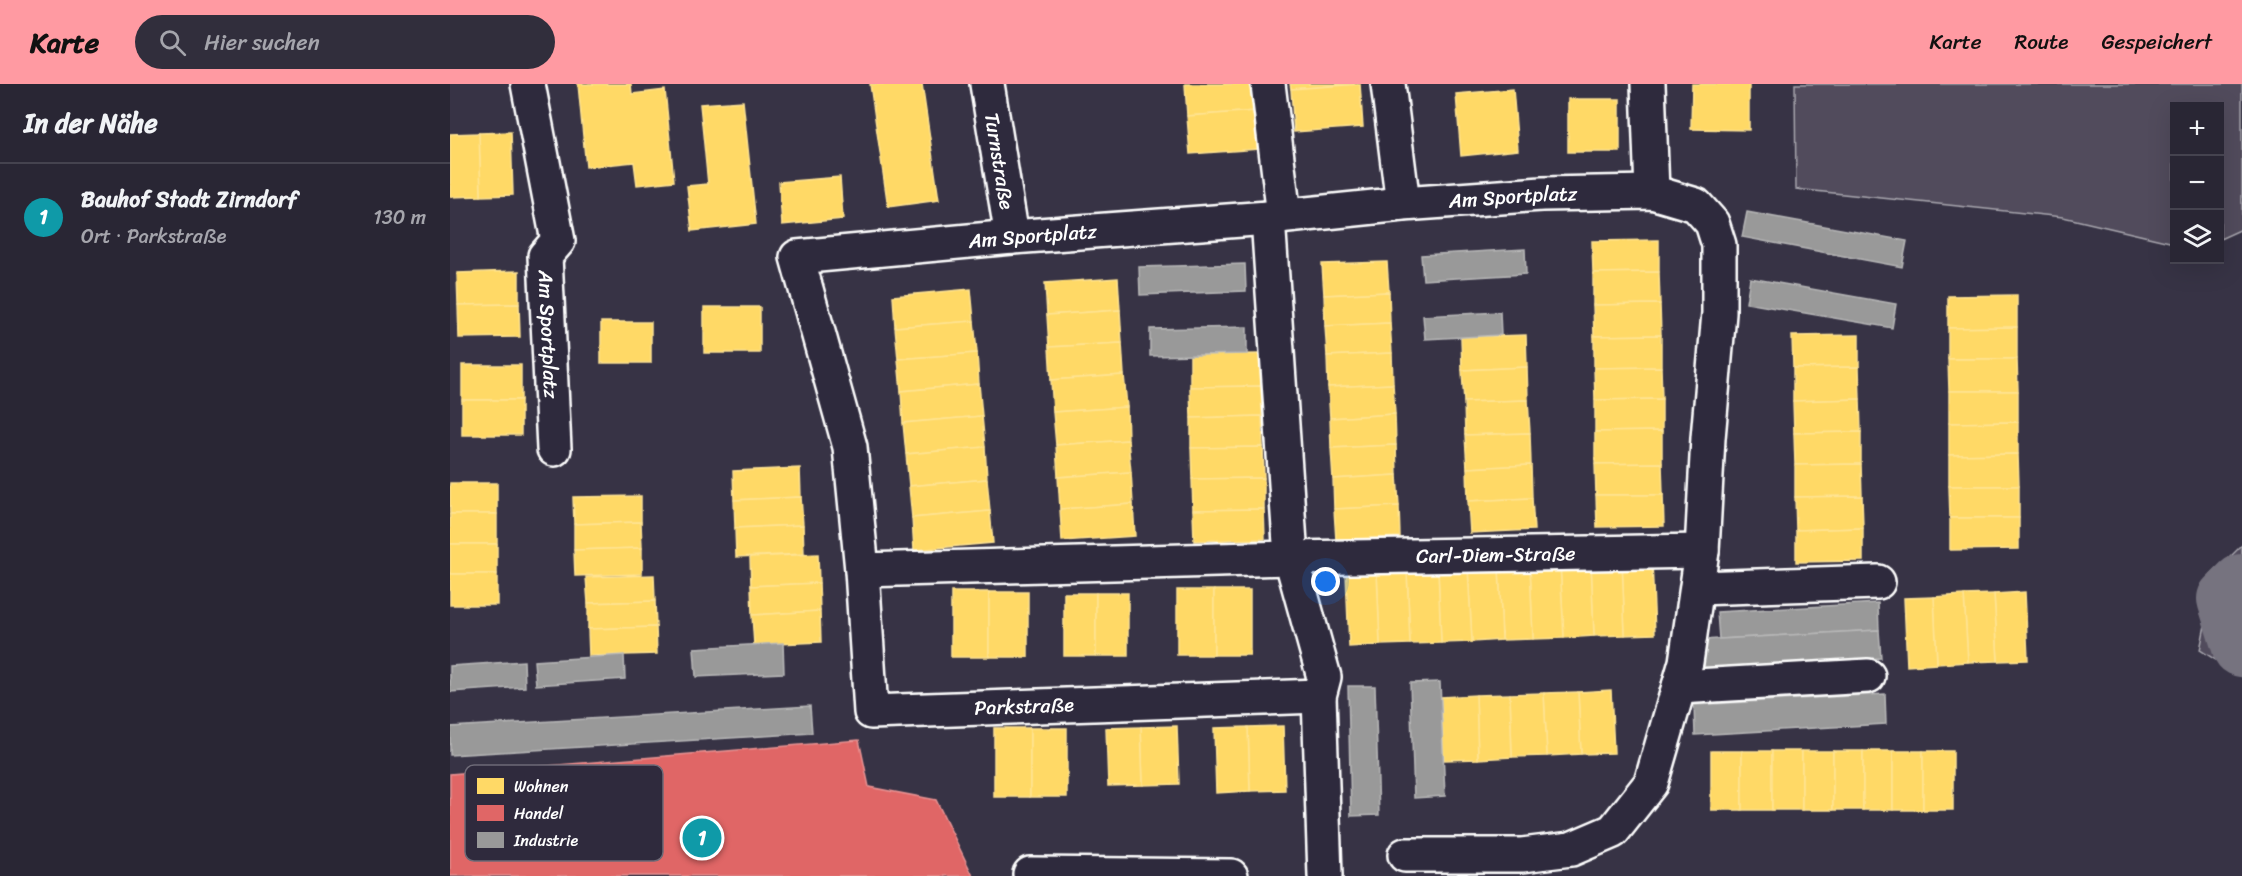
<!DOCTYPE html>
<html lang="de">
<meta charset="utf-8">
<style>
:root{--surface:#292634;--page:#312e3c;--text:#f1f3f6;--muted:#a5a5ac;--line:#45434f;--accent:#ff9aa2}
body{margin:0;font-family:Sriracha,sans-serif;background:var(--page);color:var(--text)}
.controls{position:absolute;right:18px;top:18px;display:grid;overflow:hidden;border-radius:0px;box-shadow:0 6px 24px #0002}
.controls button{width:54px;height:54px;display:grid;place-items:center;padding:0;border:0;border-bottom:2px solid var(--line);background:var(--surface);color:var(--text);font:30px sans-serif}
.you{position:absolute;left:876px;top:498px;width:21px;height:21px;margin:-15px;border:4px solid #fff;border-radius:50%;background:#1a73e8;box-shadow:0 0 0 9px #1a73e833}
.badge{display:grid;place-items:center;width:39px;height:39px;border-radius:50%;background:var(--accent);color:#fff;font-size:20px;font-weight:700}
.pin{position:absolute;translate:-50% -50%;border:3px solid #fff;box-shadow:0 2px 6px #0006}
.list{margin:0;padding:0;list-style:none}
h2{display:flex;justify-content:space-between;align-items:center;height:78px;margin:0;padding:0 24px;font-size:26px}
h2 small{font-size:20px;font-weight:400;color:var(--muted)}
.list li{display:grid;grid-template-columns:39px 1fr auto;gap:18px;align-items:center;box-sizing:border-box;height:108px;padding:0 24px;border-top:2px solid var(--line)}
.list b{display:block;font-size:22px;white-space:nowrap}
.list p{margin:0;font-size:20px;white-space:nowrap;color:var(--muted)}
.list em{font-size:20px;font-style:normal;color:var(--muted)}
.icon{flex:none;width:33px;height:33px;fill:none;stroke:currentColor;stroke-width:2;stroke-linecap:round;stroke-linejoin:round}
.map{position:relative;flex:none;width:1792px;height:792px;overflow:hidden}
header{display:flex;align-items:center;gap:36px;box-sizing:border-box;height:84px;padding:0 30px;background:var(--accent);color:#111}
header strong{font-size:28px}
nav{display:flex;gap:33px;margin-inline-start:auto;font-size:21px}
.search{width:420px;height:54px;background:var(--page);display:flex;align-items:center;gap:15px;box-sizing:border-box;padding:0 21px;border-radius:33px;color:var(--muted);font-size:22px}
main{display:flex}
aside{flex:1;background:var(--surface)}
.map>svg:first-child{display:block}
.green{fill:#514c5c;stroke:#a8a6ae;stroke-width:1.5}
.homes{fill:#ffd966;stroke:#ffe494;stroke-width:1.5}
.shops{fill:#e06666;stroke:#e99494;stroke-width:1.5}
.industry{fill:#999;stroke:#b8b8b8;stroke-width:1.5}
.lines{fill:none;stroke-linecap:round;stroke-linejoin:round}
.river{stroke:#76737f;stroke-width:60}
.minor-casing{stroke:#fff;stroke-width:38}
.minor{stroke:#2f2a3d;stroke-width:33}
.labels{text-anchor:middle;stroke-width:6;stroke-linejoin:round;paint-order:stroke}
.street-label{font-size:20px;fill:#fff;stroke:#2f2a3d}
.key{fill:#2f2a3d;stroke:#6d6a77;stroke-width:1.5}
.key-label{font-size:16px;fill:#fff}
</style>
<header>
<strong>Karte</strong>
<div class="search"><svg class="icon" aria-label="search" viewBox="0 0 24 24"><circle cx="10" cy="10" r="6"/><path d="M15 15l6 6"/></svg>Hier suchen</div>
<nav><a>Karte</a><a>Route</a><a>Gespeichert</a></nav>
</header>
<main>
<aside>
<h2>In der Nähe<small></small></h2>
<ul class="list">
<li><span class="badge" style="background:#0f9aa8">1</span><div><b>Bauhof Stadt Zirndorf</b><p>Ort · Parkstraße</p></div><em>130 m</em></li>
</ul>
</aside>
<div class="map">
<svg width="1792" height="792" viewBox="0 0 1792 792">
<rect width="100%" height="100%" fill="#373345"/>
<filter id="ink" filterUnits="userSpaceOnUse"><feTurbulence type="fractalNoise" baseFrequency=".0167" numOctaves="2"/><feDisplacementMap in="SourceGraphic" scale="12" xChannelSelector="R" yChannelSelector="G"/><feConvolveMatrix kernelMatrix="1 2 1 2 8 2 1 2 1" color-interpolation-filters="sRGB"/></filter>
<g filter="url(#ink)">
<g class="green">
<path d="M 1345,0 L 1792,0 L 1792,145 L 1770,155 L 1770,22 L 1724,22 L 1724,159 L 1613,133 L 1346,105 Z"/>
<path d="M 1792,461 L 1792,593 L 1750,566 L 1766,487 Z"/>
</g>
<g class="homes">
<path d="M 128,0 L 181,0 L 182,10 L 215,6 L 224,97 L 187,101 L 184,78 L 136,83 Z"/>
<path d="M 420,0 L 472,0 L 489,116 L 438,123 Z"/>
<path d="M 735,0 L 804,0 L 806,27 L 737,32 Z"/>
<path d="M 840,0 L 906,0 L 841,5 Z"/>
<path d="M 910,0 L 913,43 L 844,48 L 841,5 Z"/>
<path d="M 1242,0 L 1299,0 L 1299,46 L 1241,45 Z"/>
<path d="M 1063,5 L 1068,66 L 1011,72 L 1006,10 Z"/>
<rect x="1118" y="15" width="52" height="53"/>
<path d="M 293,17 L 306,140 L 242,147 L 237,102 L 258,100 L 250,20 Z"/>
<path d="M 806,27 L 809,65 L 740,70 L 737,32 Z"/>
<path d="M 61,48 L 63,111 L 31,112 L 29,49 Z"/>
<path d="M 29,49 L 31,112 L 0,113 L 0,50 Z"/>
<path d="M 390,93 L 393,135 L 332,141 L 329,98 Z"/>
<path d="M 1209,156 L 1209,188 L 1143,189 L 1142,157 Z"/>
<path d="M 937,178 L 939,208 L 874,211 L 872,180 Z"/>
<path d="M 69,187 L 69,220 L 8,221 L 7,189 Z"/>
<path d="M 1209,188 L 1210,220 L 1143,221 L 1143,189 Z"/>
<path d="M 668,194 L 670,226 L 597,231 L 595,199 Z"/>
<path d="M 521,205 L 524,237 L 445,243 L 443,212 Z"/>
<path d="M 939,208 L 940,239 L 875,242 L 874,211 Z"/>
<path d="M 1567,211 L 1567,243 L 1498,244 L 1498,212 Z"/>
<path d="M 69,220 L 70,253 L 9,254 L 8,221 Z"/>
<path d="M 1210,220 L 1211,251 L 1144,252 L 1143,221 Z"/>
<rect x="254" y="223" width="56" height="46"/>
<path d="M 670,226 L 672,259 L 599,263 L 597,231 Z"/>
<path d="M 524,237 L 527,269 L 448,275 L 445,243 Z"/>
<rect x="151" y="238" width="50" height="41"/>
<path d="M 940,239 L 942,269 L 877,272 L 875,242 Z"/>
<path d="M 1567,243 L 1567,275 L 1498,275 L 1498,244 Z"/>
<path d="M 1076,251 L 1077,283 L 1012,286 L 1011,253 Z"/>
<path d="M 1211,251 L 1211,283 L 1144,284 L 1144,252 Z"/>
<path d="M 1409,251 L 1409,283 L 1343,284 L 1342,252 Z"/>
<path d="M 672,259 L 674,291 L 601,296 L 599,263 Z"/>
<path d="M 527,269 L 529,300 L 451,307 L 448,275 Z"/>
<path d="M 942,269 L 943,300 L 878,303 L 877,272 Z"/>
<path d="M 811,270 L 811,302 L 740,303 L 740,271 Z"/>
<path d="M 1498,275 L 1567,275 L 1568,307 L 1499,307 Z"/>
<rect x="12" y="281" width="59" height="35"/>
<path d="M 1077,283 L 1078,316 L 1014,318 L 1012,286 Z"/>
<path d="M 1211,283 L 1212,315 L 1145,316 L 1144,284 Z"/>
<path d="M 1409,283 L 1410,315 L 1343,317 L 1343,284 Z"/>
<path d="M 674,291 L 677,323 L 603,328 L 601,296 Z"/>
<path d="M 529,300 L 532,332 L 453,339 L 451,307 Z"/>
<path d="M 943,300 L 945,330 L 880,334 L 878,303 Z"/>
<path d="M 811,302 L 812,332 L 741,334 L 740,303 Z"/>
<path d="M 1499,307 L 1568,307 L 1568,338 L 1499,339 Z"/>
<path d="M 1212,315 L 1212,347 L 1145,348 L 1145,316 Z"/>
<path d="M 1410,315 L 1411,348 L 1344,349 L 1343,317 Z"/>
<rect x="12" y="316" width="59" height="35"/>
<path d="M 1078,316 L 1080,349 L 1015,351 L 1014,318 Z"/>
<path d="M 677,323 L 678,356 L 606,361 L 603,328 Z"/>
<path d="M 945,330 L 946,361 L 881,364 L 880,334 Z"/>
<path d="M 532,332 L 535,363 L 456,370 L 453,339 Z"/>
<path d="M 812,332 L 813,363 L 741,364 L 741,334 Z"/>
<path d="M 1568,338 L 1568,370 L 1499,371 L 1499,339 Z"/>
<path d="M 1212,347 L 1212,379 L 1145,380 L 1145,348 Z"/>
<path d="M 1411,348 L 1411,380 L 1345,381 L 1344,349 Z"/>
<path d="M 1080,349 L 1081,381 L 1017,384 L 1015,351 Z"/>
<path d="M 678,356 L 681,388 L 608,393 L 606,361 Z"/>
<path d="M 946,361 L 947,391 L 883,395 L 881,364 Z"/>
<path d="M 535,363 L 537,395 L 459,402 L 456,370 Z"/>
<path d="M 813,363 L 814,394 L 742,395 L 741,364 Z"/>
<path d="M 1568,370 L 1569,402 L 1499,402 L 1499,371 Z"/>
<path d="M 1212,379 L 1213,411 L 1146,411 L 1145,380 Z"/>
<path d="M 1411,380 L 1412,412 L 1345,413 L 1345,381 Z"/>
<path d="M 1081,381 L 1082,414 L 1018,417 L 1017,384 Z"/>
<path d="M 350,384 L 351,413 L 284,416 L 283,387 Z"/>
<path d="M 681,388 L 683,420 L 610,425 L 608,393 Z"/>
<path d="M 947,391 L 949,422 L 884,425 L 883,395 Z"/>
<path d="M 814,394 L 814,425 L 743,426 L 742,395 Z"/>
<path d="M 537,395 L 540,427 L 462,434 L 459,402 Z"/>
<rect x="0" y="399" width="47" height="31"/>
<path d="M 1499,402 L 1569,402 L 1569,434 L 1500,434 Z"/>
<path d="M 1146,411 L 1213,411 L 1214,442 L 1147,443 Z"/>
<path d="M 191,412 L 191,438 L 124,440 L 123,413 Z"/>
<path d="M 1412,412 L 1413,444 L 1346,446 L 1345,413 Z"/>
<path d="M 351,413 L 353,441 L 285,444 L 284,416 Z"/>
<path d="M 1082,414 L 1084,446 L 1020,449 L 1018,417 Z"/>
<path d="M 683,420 L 685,452 L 612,457 L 610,425 Z"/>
<path d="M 949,422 L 950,453 L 886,456 L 884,425 Z"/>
<path d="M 814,425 L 815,455 L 744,457 L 743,426 Z"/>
<path d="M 540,427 L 543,459 L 464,466 L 462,434 Z"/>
<rect x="0" y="430" width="47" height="30"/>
<path d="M 1500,434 L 1569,434 L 1569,465 L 1500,466 Z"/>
<path d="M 191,438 L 192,464 L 124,466 L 124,440 Z"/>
<path d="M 353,441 L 354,470 L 286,473 L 285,444 Z"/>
<path d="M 1413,444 L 1413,477 L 1346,478 L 1346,446 Z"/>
<rect x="0" y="460" width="47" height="30"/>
<path d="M 192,464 L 192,490 L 125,492 L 124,466 Z"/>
<path d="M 368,470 L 369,499 L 301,502 L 300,473 Z"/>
<path d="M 1202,477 L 1205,550 L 1175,551 L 1172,478 Z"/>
<path d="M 1172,478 L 1175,551 L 1144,552 L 1141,479 Z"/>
<path d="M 1141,479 L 1144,552 L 1114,554 L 1110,480 Z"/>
<path d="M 1110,480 L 1114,554 L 1083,555 L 1080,482 Z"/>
<path d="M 1080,482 L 1083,555 L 1052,556 L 1049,483 Z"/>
<path d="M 1049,483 L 1052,556 L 1022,558 L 1018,484 Z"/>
<path d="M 1018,484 L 1022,558 L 991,559 L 988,486 Z"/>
<path d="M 988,486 L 991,559 L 960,560 L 957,487 Z"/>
<path d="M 957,487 L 960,560 L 930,561 L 927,488 Z"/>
<path d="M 927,488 L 930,561 L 899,563 L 896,490 Z"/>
<rect x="0" y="490" width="47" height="31"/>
<path d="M 204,491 L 205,517 L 138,519 L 136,493 Z"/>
<path d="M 369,499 L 370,527 L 302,531 L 301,502 Z"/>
<rect x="727" y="506" width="37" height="65"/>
<rect x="764" y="506" width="36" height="65"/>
<rect x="501" y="508" width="38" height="65"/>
<rect x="539" y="508" width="39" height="65"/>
<path d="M 1575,508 L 1578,576 L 1548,577 L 1544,510 Z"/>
<rect x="614" y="509" width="32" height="63"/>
<rect x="646" y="509" width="32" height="63"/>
<path d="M 1544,510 L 1548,577 L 1518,578 L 1514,511 Z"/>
<path d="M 1514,511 L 1518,578 L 1487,580 L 1484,513 Z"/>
<path d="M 1484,513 L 1487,580 L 1457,582 L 1454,514 Z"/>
<path d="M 205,517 L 206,543 L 138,545 L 138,519 Z"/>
<path d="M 370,527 L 371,558 L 304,561 L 302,531 Z"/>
<path d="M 206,543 L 207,570 L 139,572 L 138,545 Z"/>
<path d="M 1161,606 L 1164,669 L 1131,670 L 1128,608 Z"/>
<path d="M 1128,608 L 1131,670 L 1097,672 L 1094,609 Z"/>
<path d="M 1094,609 L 1097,672 L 1062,673 L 1060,610 Z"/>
<path d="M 1060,610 L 1062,673 L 1028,675 L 1026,611 Z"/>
<path d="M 1026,611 L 1028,675 L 994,676 L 991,613 Z"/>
<path d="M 727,642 L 729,700 L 693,701 L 691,643 Z"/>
<path d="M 833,642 L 835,706 L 800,707 L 798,643 Z"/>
<path d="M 691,643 L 693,701 L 658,702 L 656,644 Z"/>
<path d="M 798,643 L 800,707 L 766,709 L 764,644 Z"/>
<rect x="544" y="644" width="36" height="69"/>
<rect x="580" y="644" width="37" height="69"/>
<rect x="1261" y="667" width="31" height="59"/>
<rect x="1292" y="667" width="30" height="59"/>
<rect x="1322" y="667" width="30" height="59"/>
<rect x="1352" y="667" width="31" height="59"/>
<rect x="1383" y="667" width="30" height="59"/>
<rect x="1413" y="667" width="30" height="59"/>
<rect x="1443" y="667" width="30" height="59"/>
<rect x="1473" y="667" width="30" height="59"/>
<path d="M 422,760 L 469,771 L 465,785 L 492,792 L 364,792 L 365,786 L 388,792 L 394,767 L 419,774 Z"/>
</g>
<path class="shops" d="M 409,656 L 419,703 L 486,716 L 523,792 L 0,792 L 0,690 Z"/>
<g class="industry">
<path d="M 1297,128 L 1457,157 L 1452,183 L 1292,153 Z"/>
<path d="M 1075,165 L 1076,190 L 973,196 L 971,171 Z"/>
<path d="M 795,180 L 796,207 L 690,211 L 689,183 Z"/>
<path d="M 1300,194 L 1446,220 L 1442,244 L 1296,219 Z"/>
<path d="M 1050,228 L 1051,251 L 975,255 L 973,232 Z"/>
<path d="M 797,243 L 797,270 L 700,272 L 700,245 Z"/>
<path d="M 1428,519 L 1429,546 L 1269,555 L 1267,528 Z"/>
<path d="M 1429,546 L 1431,574 L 1254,584 L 1252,556 Z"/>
<path d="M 333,559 L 334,589 L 246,593 L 244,564 Z"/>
<path d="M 174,571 L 175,595 L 86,601 L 84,577 Z"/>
<path d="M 74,577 L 75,603 L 0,608 L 0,582 Z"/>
<path d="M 990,598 L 995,712 L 964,714 L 960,599 Z"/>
<path d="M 898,602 L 925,602 L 929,731 L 901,732 Z"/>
<path d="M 1435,610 L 1436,640 L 1245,651 L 1244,621 Z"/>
<path d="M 360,622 L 362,649 L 0,671 L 0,643 Z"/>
</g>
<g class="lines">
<path class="river" d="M 1792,500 L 1777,515 L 1792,563"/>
<g class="minor-casing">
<g id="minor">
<path id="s1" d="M 78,0 L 108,157 L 95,172 L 104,365"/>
<path id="s2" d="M 537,0 L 562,153"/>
<path d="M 818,0 L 834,132"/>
<path d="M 938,0 L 953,120"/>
<path d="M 1198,0 L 1202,108"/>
<path d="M 818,134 L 841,474 L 874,593 L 869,612 L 875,792"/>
<path id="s3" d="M 412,486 L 841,474 L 1252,467"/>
<path d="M 1247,504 L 1428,498"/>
<path d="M 1229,603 L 1418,592"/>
<path id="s4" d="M 869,612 L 421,628 L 412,486 L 400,363 L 347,173 L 562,153 L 818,134 L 953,120 L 1092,110 L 1202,108 L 1246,121 L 1262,139 L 1269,161 L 1269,229 L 1258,354 L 1252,467 L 1236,578 L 1201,699 L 1163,747 L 1121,765 L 1072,771 L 955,771"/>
<path d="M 580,790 L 781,792"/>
</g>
</g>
<use href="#minor" class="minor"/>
</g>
</g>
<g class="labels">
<g class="street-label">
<text dy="7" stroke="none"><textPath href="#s2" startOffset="78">Turnstraße</textPath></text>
<text dy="7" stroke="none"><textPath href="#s4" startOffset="1630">Am Sportplatz</textPath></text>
<text dy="7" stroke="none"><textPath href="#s4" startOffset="1148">Am Sportplatz</textPath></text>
<text dy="7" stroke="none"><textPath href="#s1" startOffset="258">Am Sportplatz</textPath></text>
<text dy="7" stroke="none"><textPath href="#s3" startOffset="634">Carl-Diem-Straße</textPath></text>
<text transform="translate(574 622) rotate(-2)" y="7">Parkstraße</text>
</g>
</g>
<rect x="15" y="681" width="198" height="96" rx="9" class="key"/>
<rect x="27" y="694" width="27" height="16" fill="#ffd966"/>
<rect x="27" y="721" width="27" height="16" fill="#e06666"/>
<rect x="27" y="748" width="27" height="16" fill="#999"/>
<g class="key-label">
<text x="64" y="708">Wohnen</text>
<text x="64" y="735">Handel</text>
<text x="64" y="762">Industrie</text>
</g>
</svg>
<div class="controls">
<button>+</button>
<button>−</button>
<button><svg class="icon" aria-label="layers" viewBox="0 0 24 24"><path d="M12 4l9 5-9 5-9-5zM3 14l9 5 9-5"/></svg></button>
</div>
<div class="you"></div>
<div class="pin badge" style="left:252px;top:754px;background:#0f9aa8">1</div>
</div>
</main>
